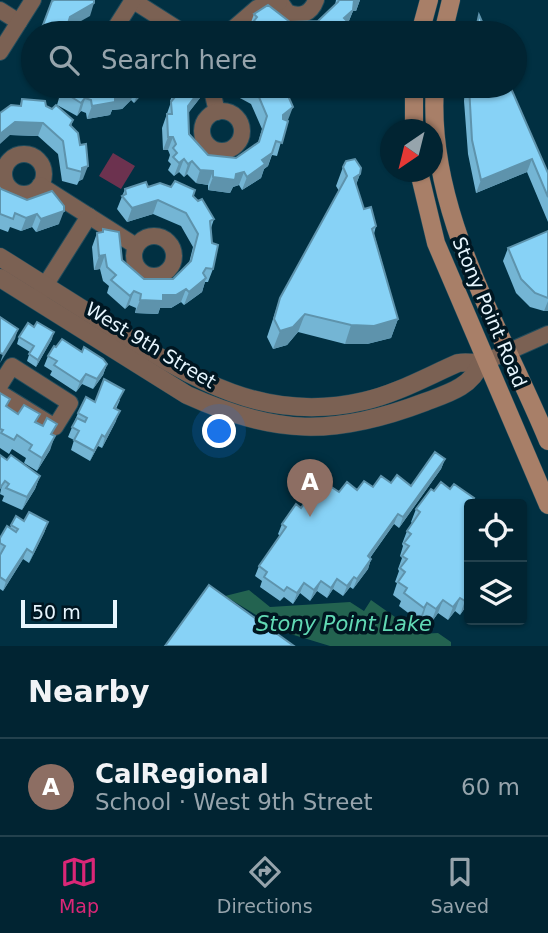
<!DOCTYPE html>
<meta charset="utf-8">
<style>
:root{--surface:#012432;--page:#0f303e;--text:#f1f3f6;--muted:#96a4ac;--line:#23414d;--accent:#db2777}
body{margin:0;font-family:"DejaVu Sans",sans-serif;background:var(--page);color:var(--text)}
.controls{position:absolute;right:21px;bottom:21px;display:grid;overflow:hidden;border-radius:7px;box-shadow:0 2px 5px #0004}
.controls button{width:63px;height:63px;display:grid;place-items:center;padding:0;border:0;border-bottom:2px solid var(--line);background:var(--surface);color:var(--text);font:35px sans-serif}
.compass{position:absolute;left:380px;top:119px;width:63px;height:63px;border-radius:50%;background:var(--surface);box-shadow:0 2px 5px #0004;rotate:215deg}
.scale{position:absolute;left:21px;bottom:18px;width:96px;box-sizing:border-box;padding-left:7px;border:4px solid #e7f6fe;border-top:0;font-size:19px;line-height:24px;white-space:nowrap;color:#e7f6fe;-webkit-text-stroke:5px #001621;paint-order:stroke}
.you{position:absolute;left:220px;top:432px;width:24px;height:24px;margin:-18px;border:5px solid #fff;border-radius:50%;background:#1a73e8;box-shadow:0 0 0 10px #1a73e833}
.badge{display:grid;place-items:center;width:46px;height:46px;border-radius:50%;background:var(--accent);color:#fff;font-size:23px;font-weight:700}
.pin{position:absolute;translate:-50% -58px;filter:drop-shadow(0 2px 4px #0008)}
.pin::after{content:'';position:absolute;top:37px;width:24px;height:21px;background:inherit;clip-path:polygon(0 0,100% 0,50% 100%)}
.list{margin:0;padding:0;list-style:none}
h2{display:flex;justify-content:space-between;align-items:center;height:91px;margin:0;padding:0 28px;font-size:30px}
h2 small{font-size:23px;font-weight:400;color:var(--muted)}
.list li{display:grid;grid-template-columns:46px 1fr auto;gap:21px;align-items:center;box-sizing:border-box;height:98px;padding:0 28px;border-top:2px solid var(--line)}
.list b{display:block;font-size:26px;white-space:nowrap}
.list p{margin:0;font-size:23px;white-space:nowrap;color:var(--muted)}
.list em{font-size:23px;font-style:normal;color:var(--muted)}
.icon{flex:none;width:38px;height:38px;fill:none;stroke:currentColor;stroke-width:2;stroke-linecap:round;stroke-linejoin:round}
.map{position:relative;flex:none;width:548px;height:646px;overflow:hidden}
.search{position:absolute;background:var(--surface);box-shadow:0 2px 5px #0004;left:21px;right:21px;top:21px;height:77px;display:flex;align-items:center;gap:18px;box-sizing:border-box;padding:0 24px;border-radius:38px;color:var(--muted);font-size:26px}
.sheet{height:189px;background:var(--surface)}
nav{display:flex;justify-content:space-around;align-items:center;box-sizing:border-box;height:98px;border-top:2px solid var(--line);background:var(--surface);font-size:19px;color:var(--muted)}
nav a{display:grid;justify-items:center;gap:4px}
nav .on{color:var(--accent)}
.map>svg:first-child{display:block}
.green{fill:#6c324f}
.water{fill:#236350}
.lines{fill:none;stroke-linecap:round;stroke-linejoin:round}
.minor-casing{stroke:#214c5c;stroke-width:18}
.tertiary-casing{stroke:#214c5c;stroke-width:19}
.secondary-casing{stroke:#214c5c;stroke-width:19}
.minor{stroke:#7b6153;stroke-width:16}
.tertiary{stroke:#7b6153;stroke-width:18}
.secondary{stroke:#a87f68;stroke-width:18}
.wall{fill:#74b5d4}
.shaded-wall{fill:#5e93ac}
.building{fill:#87d2f6;stroke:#5e93ac;stroke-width:2}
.labels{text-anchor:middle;stroke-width:7;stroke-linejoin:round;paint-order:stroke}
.street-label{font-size:19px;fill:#e7f6fe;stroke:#001621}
.water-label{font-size:21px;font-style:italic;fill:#61d9b4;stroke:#001621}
</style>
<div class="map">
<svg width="548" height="646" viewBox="0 0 548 646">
<rect width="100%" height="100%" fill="#013042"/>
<path class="green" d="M 113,153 L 135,166 L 121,189 L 99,176 Z"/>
<path class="water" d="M 249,590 L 270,607 L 350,602 L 364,611 L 371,600 L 419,634 L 438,633 L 451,642 L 451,646 L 330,646 L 284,632 L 225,596 Z"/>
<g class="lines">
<g class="minor-casing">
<g id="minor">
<path d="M 132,0 L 184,33"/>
<path d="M 279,0 L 287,12 C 300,18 311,14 316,0"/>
<path d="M 0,10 L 19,22"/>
<path d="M 112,33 L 133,0"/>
<path d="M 228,33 L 257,8 L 279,2"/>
<path d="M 0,52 L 33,0"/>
<path d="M 211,86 L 217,112"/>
<circle cx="222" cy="131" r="20"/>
<circle cx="24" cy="174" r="20"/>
<path d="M 40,185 L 136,246"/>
<circle cx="154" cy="256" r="20"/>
<path d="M 39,295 L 89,216"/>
<path d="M 487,361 L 548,334"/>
<path d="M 0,385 L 12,366 L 70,403 L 55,427 L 0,393"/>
</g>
</g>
<g class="tertiary-casing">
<g id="tertiary">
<path d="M 0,257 C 36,280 72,302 108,325 C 190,377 262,425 364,401 C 396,394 428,376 458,363 C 469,361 477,365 487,361"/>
<path d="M 0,278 L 187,395 C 276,435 333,437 425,402 C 446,394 472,387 480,364"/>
</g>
</g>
<g class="secondary-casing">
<g id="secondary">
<path d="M 420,33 L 429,0"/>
<path d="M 443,33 L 451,0"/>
<path d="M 435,86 C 426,212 502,329 548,441"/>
<path d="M 414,130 L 414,86"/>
<path d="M 419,172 L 436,243 L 548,505"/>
</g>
</g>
<use href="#minor" class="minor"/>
<use href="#tertiary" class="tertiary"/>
<use href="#secondary" class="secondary"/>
</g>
<g class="wall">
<path d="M 336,0 L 360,0 L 356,11 L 353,11 L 344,33 L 250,33 L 251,29 L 249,28 L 254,14 L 290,22 L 318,21 L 335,5 Z"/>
<path d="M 47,86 L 148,86 L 146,90 L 134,103 L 131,100 L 122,109 L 112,110 L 110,115 L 87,119 L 86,113 L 81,111 L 77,116 L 57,105 L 59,98 L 49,92 Z"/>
<path d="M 227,86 L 271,86 L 287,121 L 277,156 L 272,155 L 268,166 L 264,169 L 261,178 L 242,190 L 239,185 L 233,187 L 230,193 L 208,190 L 208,185 L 196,183 L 187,174 L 184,177 L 179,172 L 174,176 L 168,170 L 171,164 L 168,161 L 170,155 L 168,150 L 163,150 L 162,128 L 171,102 L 170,101 L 175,88 L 200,98 L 188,113 L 189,134 L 208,155 L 236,158 L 258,143 L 262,129 L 251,104 L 227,91 Z"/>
<path d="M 465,86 L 510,86 L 548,173 L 548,222 L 527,172 L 476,193 L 468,154 L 464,101 Z"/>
<path d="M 22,99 L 46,106 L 73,120 L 71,126 L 78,133 L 83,179 L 79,181 L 77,185 L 62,181 L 58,154 L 38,136 L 10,135 Z"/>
<path d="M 343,167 L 360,174 L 356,185 L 364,209 L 376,226 L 374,234 L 398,319 L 391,338 L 367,344 L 345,344 L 298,332 L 287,345 L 273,349 L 267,337 L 280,298 L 339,191 L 336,186 Z"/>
<path d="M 148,187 L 193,196 L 214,219 L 211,228 L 213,269 L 208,282 L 205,282 L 202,292 L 184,305 L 181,302 L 171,308 L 160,308 L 158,314 L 135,313 L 136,308 L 129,305 L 125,309 L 107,293 L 109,286 L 103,281 L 100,269 L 94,270 L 92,247 L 97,233 L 102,232 L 103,229 L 122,260 L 144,279 L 173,279 L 189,263 L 193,247 L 181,226 L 153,214 L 127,222 L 117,209 L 125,189 Z"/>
<path d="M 0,188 L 1,189 L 59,224 L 36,232 L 32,227 L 21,231 L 10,227 L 8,232 L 0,229 Z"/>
<path d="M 548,231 L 548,311 L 544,311 L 530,307 L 516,293 L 503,261 L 508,248 Z"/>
<path d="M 19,337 L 52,339 L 36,367 L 27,361 L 30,352 L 17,344 Z"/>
<path d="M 56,347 L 82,352 L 107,364 L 103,375 L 93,389 L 82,384 L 76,392 L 50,375 L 52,371 L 44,366 L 48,356 Z"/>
<path d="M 0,393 L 7,407 L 18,414 L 40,414 L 36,422 L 53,435 L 50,450 L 37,471 L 24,463 L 26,458 L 12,449 L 9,454 L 0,448 Z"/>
<path d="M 120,400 L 116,409 L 116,421 L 102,448 L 98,446 L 90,461 L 71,450 L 74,440 L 68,437 L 78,413 L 95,402 Z"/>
<path d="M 445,459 L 441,469 L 399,528 L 394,524 L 370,558 L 371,559 L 368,569 L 353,589 L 350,587 L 343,596 L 333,589 L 327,598 L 317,591 L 310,601 L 300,593 L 293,604 L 284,597 L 280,601 L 260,587 L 262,581 L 255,576 L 259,566 L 280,536 L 278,534 L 282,524 L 301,508 L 323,495 L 391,483 L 411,486 Z"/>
<path d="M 7,460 L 40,476 L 35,489 L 22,510 L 2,501 L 4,496 L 0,494 Z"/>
<path d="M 450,489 L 474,498 L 472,504 L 469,602 L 460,615 L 455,611 L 448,620 L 438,613 L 431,623 L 423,616 L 419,621 L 399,606 L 401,601 L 393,595 L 397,583 L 395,582 L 399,571 L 398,569 L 402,558 L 400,556 L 403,546 L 402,544 L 407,531 L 412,523 L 411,522 L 416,509 L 434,491 Z"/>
<path d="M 24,521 L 48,522 L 44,533 L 29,563 L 23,559 L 3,591 L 0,589 L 0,538 L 10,528 L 11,525 Z"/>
</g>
<g class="shaded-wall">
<path d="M 354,0 L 360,0 L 356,11 L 353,11 L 344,33 L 336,33 Z"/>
<path d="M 94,3 L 90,16 L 65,30 L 70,17 Z"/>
<path d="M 143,86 L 148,86 L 146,90 L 134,103 L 139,90 Z"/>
<path d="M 204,86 L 200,98 L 183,120 L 188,106 Z"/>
<path d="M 136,87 L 131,100 L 122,109 L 112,110 L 110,115 L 87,119 L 92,106 L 115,97 Z"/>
<path d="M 85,98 L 81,111 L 77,116 L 81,103 Z"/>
<path d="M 293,107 L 288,120 L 278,128 L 283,115 Z"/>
<path d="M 15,122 L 43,123 L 38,136 L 10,135 L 0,144 L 0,134 Z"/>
<path d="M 168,137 L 173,137 L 168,150 L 163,150 Z"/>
<path d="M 272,153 L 268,166 L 264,169 L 261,178 L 242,190 L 247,177 L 262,160 Z"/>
<path d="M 184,159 L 179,172 L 174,176 L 179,163 Z"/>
<path d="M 532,159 L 527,172 L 476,193 L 481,180 Z"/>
<path d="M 192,161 L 187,174 L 184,177 L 188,164 Z"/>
<path d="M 88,166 L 83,179 L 79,181 L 82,168 Z"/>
<path d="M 200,170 L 213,171 L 208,185 L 196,183 Z"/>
<path d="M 244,172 L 239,185 L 233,187 L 230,193 L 208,190 L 213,177 L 236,174 Z"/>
<path d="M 360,174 L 353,192 L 354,178 Z"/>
<path d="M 158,200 L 153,214 L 127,222 L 132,208 Z"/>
<path d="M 64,211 L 59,224 L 36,232 L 41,219 Z"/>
<path d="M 37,214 L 32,227 L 21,231 L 26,218 Z"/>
<path d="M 105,255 L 100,269 L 94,270 L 99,256 Z"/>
<path d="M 206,278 L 202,292 L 184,305 L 189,292 Z"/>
<path d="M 186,289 L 181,302 L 171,308 L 160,308 L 158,314 L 135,313 L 140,300 Z"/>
<path d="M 134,291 L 129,305 L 125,309 L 130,296 Z"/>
<path d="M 548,301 L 548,311 L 544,311 Z"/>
<path d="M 305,314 L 298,332 L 287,345 L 273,349 L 280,331 Z"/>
<path d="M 398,319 L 391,338 L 367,344 L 345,344 L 351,325 Z"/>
<path d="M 18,329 L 15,339 L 0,363 L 3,354 Z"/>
<path d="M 54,332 L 52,339 L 36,367 L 38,360 Z"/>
<path d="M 107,364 L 103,375 L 93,389 L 97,379 Z"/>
<path d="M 86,374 L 82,384 L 76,392 L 80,382 Z"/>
<path d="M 120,411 L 116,421 L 102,448 L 105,437 Z"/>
<path d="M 102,435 L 98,446 L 90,461 L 94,451 Z"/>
<path d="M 55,436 L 50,450 L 37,471 L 42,458 Z"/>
<path d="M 445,459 L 441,469 L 399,528 L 403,517 Z"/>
<path d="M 40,476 L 35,489 L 22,510 L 27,497 Z"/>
<path d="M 398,514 L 394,524 L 364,566 L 368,556 Z"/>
<path d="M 48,522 L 44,533 L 29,563 L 33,553 Z"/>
<path d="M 27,549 L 23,559 L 3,591 L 6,581 Z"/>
<path d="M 371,559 L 368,569 L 353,589 L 357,579 Z"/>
<path d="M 354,577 L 350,587 L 343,596 L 347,586 Z"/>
<path d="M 337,579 L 333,589 L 327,598 L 331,588 Z"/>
<path d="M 321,581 L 317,591 L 310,601 L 314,590 Z"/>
<path d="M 304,583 L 300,593 L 293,604 L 297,593 Z"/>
<path d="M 469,595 L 469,602 L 460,615 L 465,601 Z"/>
<path d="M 460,598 L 455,611 L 448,620 L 453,607 Z"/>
<path d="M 443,600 L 438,613 L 431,623 L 436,609 Z"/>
<path d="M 427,603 L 423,616 L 419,621 L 424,608 Z"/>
</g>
<g class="building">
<path d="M 54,0 L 94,0 L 94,3 L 70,17 L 65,33 L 40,33 L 52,1 Z"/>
<path d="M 339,0 L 354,0 L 353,10 L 344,18 L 348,22 L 336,33 L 278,33 L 275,31 L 274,33 L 269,33 L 254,21 L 257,17 L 254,14 L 268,5 L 290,22 L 318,21 L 338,2 Z"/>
<path d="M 479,15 L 487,33 L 475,33 Z"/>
<path d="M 155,25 L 154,33 L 139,33 L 139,31 Z"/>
<path d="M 65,86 L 143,86 L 139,90 L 136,87 L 126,95 L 115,97 L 115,102 L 92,106 L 91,100 L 85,98 L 81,103 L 62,91 Z"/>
<path d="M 176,86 L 203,86 L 188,106 L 189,134 L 208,155 L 236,158 L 259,142 L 267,116 L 256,90 L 247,86 L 271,86 L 273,90 L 279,88 L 281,93 L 286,91 L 293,107 L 283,115 L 283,119 L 288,121 L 282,143 L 276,141 L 272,153 L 262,160 L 265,164 L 247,177 L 244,172 L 236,174 L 235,180 L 213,177 L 213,171 L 200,170 L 192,161 L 188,164 L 184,159 L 179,163 L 173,157 L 177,153 L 173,148 L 176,144 L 173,137 L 168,137 L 167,114 L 172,114 L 171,102 L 179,92 L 175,88 Z"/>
<path d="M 469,86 L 510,86 L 548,173 L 548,197 L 532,159 L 481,180 L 472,140 Z"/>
<path d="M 22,99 L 45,101 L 46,106 L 52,109 L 56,105 L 73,120 L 70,125 L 78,133 L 80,145 L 86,144 L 88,166 L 82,168 L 82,172 L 67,168 L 63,141 L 43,123 L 15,122 L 0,134 L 0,113 L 11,105 L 21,106 Z"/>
<path d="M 355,159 L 361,168 L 360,174 L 354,178 L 364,209 L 371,207 L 376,226 L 372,229 L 398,319 L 374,326 L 351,325 L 305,314 L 293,327 L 280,331 L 274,319 L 280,298 L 347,176 L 343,167 L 346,161 Z"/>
<path d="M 175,181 L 195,190 L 193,196 L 198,201 L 202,199 L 214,219 L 210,221 L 212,243 L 218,245 L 213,269 L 206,268 L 203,273 L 206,278 L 189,292 L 186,289 L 176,295 L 163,295 L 163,301 L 140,300 L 141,294 L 134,291 L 130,296 L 111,280 L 116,275 L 107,267 L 105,255 L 99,256 L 97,233 L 103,232 L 103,229 L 119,232 L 122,260 L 144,279 L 173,279 L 191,261 L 198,234 L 186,213 L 158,200 L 132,208 L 122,196 L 126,194 L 125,189 L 146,182 L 148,187 L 160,183 L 171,187 Z"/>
<path d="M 0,188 L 1,189 L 27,200 L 52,191 L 64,206 L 64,211 L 41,219 L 37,214 L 26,218 L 15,213 L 13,219 L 0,214 Z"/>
<path d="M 548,231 L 548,298 L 535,293 L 521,279 L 508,248 Z"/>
<path d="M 0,317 L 18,329 L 3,354 L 0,353 Z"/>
<path d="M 37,322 L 54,332 L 38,360 L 29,354 L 34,346 L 19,337 L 28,323 L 34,327 Z"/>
<path d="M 62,339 L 82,352 L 84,347 L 103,359 L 107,364 L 97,379 L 86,374 L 80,382 L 54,365 L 57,361 L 48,356 L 54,346 L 56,347 Z"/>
<path d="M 104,379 L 124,390 L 114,408 L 120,411 L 105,437 L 102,435 L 94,451 L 74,440 L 79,431 L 72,427 L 77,418 L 85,422 L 87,418 L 78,413 L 86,397 L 95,402 Z"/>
<path d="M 0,393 L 10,399 L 6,406 L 18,414 L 24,405 L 40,414 L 35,422 L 43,426 L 47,418 L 57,424 L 51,434 L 55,436 L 42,458 L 29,450 L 32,445 L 17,435 L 14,440 L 1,433 L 3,430 L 0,429 Z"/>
<path d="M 435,452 L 445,459 L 403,517 L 398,514 L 368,556 L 371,559 L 357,579 L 354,577 L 347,586 L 337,579 L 331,588 L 321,581 L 314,590 L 304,583 L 297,593 L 287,587 L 284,591 L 264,577 L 267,572 L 259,566 L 286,527 L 282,524 L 296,504 L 301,508 L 314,489 L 323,495 L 330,486 L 339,492 L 347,482 L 357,490 L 364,481 L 373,487 L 381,476 L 391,483 L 397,475 L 411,486 Z"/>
<path d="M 0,455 L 7,460 L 11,455 L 40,476 L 27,497 L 6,488 L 9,484 L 5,481 L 0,488 Z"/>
<path d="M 441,482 L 450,489 L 454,484 L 474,498 L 470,503 L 472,504 L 469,504 L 469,595 L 465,601 L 460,598 L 453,607 L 443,600 L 436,609 L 427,603 L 424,608 L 404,593 L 407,588 L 398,582 L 405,572 L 400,568 L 407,559 L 402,556 L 409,546 L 404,543 L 411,534 L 407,531 L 420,512 L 416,509 L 431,489 L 434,491 Z"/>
<path d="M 29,512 L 48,522 L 33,553 L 27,549 L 6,581 L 0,577 L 0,555 L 5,546 L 0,543 L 0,538 L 7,526 L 16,532 L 18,529 L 11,525 L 16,516 L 24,521 Z"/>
<path d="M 209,585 L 294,646 L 165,646 Z"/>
</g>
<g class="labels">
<g class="street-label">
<text transform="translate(490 312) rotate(67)" y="7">Stony Point Road</text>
<text transform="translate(151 345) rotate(31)" y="7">West 9th Street</text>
</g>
<g class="water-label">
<text x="344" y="631">Stony Point Lake</text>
</g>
</g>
</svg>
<div class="controls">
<button><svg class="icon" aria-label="locate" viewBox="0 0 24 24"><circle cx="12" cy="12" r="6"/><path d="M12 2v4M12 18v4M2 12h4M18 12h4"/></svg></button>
<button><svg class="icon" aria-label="layers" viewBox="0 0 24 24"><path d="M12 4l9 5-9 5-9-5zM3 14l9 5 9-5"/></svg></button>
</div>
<svg class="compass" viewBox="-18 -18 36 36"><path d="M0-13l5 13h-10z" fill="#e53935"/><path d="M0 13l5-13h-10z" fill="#96a4ac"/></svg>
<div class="scale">50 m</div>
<div class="you"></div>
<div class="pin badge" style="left:310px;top:517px;background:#8d6e63">A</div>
<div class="search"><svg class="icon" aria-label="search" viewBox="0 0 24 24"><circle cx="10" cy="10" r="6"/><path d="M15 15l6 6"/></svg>Search here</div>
</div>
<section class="sheet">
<h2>Nearby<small></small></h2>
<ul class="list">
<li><span class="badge" style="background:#8d6e63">A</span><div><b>CalRegional</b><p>School · West 9th Street</p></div><em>60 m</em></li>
</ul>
</section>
<nav>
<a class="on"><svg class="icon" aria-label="map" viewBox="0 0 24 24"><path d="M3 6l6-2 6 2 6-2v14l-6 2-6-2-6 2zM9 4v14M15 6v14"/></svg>Map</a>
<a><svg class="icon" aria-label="directions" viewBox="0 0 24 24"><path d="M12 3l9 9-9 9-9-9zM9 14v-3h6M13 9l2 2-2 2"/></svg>Directions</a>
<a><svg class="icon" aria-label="saved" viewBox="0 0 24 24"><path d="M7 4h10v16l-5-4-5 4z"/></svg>Saved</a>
</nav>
